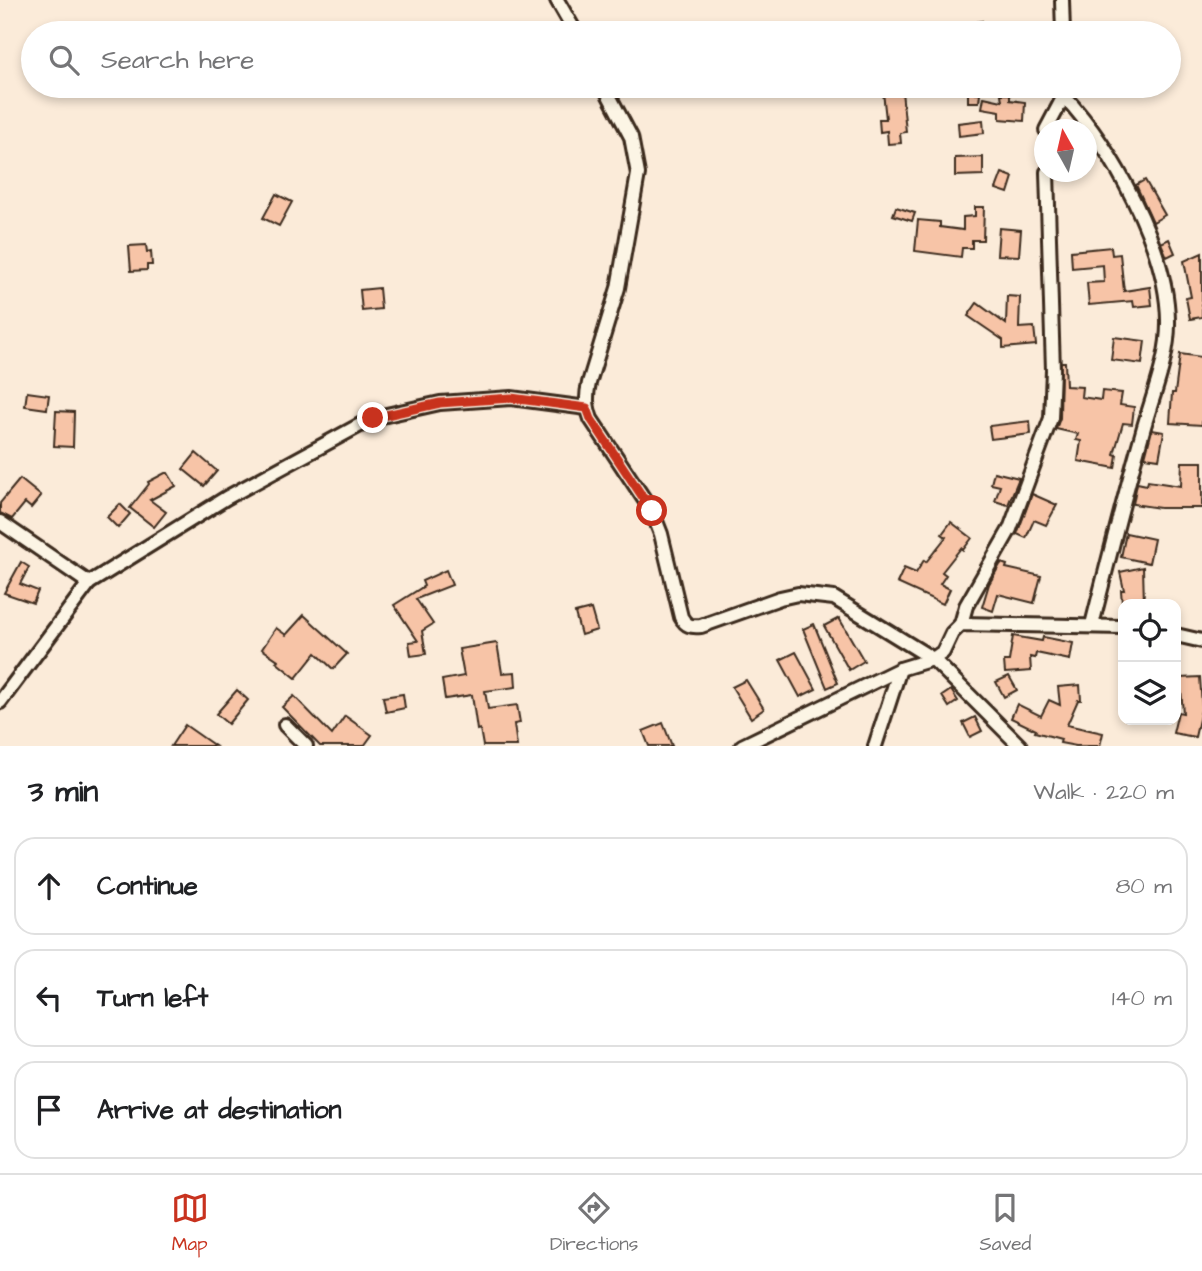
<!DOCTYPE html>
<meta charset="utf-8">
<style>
:root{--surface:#fff;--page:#f6f6f6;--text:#202124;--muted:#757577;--line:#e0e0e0;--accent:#c8321e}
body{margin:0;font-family:"Architects Daughter",sans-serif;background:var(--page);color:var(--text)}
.controls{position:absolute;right:21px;bottom:21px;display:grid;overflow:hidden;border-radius:14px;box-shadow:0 4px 10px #0003}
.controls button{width:63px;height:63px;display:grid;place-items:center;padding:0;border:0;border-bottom:2px solid var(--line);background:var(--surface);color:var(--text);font:35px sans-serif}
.compass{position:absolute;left:1034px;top:119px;width:63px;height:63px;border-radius:50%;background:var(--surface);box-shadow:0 4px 10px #0003;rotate:352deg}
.stop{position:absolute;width:21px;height:21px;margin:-16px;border:5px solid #c8321e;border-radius:50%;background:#fff}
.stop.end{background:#c8321e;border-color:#fff;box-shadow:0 2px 7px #0008}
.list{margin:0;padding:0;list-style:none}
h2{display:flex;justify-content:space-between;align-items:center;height:91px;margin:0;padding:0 28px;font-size:30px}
h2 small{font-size:23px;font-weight:400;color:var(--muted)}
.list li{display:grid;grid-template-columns:46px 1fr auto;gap:21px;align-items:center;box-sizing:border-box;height:98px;margin:0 14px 14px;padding:0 14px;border:2px solid var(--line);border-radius:21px}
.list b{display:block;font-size:26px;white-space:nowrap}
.list em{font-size:23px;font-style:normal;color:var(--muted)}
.icon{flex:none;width:38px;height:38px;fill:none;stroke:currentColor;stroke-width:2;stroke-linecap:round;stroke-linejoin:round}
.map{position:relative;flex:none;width:1202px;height:746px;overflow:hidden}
.search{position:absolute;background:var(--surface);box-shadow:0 4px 10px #0003;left:21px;right:21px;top:21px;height:77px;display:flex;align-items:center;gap:18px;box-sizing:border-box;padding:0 24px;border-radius:38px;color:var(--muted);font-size:26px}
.sheet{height:427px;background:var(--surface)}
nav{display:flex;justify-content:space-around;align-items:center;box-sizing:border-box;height:98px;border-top:2px solid var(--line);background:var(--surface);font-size:19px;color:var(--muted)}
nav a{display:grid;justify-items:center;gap:4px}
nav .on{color:var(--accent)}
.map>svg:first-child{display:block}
.building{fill:#f7c4a7;stroke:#3b2a1e;stroke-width:2}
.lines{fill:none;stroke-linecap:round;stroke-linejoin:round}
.minor-casing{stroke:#3b2a1e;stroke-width:18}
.minor{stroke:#fcf5e5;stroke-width:12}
.route{stroke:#c8321e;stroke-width:9}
</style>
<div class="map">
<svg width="1202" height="746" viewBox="0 0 1202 746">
<rect width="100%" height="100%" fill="#fbebd9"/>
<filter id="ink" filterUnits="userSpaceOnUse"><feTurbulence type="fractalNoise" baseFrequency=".0143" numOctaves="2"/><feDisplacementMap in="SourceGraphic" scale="14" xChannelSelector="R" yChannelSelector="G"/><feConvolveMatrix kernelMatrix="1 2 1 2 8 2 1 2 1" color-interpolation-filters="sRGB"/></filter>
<g filter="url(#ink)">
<g class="building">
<path d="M 982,21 L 985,33 L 956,33 L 955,26 Z"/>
<path d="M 902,91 L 906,132 L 900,133 L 901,143 L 888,144 L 887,131 L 880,132 L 879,119 L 886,119 L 883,92 Z"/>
<path d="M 968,92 L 980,93 L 979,102 L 968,102 Z"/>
<path d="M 1001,94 L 1010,94 L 1010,100 L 1025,102 L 1024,121 L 1000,119 L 1000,111 L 982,108 L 984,97 L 1002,101 Z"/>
<path d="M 983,120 L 984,133 L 959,136 L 958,123 Z"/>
<path d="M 983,157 L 983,175 L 955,176 L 955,158 Z"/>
<path d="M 1002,173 L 1013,177 L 1008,193 L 996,189 Z"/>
<path d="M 1145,180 L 1165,215 L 1153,222 L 1136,185 Z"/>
<path d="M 276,194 L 292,202 L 279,226 L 263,218 Z"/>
<path d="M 896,207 L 915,213 L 912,221 L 893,215 Z"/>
<path d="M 975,207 L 984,207 L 983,240 L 972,240 L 972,248 L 962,248 L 961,257 L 915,251 L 918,220 L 940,222 L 940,227 L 963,230 L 963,217 L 975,216 Z"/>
<path d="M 999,228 L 1021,230 L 1019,256 L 997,255 Z"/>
<path d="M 1169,239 L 1175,253 L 1167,257 L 1161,243 Z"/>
<path d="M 146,245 L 147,252 L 151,251 L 152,265 L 147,265 L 147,270 L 131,271 L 129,246 Z"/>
<path d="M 1111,247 L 1112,255 L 1120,254 L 1124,291 L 1150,287 L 1152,305 L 1134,307 L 1133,301 L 1089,305 L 1087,283 L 1104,282 L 1103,265 L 1072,268 L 1071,251 Z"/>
<path d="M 1202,253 L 1202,317 L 1190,319 L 1186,298 L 1191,297 L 1184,261 Z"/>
<path d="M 379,288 L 381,309 L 362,311 L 360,290 Z"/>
<path d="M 1007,296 L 1020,297 L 1019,328 L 1034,327 L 1036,345 L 1003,348 L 1003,340 L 968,316 L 977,303 L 1006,324 Z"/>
<path d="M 1114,337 L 1145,341 L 1142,364 L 1111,360 Z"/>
<path d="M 1180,354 L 1202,357 L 1202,425 L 1170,423 L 1172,393 L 1175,393 Z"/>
<path d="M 1061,362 L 1065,362 L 1066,386 L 1082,387 L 1081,397 L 1101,400 L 1102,391 L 1122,393 L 1120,405 L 1134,407 L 1132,424 L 1123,423 L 1114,454 L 1117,455 L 1115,468 L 1078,461 L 1081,441 L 1076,440 L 1078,434 L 1056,429 L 1060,418 Z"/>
<path d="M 27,392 L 49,395 L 47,409 L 25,406 Z"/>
<path d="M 56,411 L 74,412 L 73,447 L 54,446 Z"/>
<path d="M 1030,421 L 1031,434 L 991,439 L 989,426 Z"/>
<path d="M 1152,430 L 1164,432 L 1159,459 L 1145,457 Z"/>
<path d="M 196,453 L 217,471 L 204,486 L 183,469 Z"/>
<path d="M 1182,462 L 1202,462 L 1202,508 L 1160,508 L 1133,504 L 1137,483 L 1147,485 L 1148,481 L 1181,486 Z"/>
<path d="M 994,472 L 1019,478 L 1008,505 L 995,501 L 1000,486 L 991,484 Z"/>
<path d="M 165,473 L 168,473 L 176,486 L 150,500 L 166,512 L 154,527 L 130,508 L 149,484 L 148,482 Z"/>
<path d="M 20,479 L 41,496 L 31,508 L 25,503 L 12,519 L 0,513 L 0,503 Z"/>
<path d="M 1032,494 L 1057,505 L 1046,525 L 1034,520 L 1026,538 L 1017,534 Z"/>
<path d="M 120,504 L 130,514 L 118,528 L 107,517 Z"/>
<path d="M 951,522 L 972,538 L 963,550 L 961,548 L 942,572 L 946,575 L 940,584 L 950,589 L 943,604 L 897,583 L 904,568 L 916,573 L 924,560 L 926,562 L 946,537 L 942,534 Z"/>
<path d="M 1126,533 L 1154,539 L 1149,563 L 1121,557 Z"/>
<path d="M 21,562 L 29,567 L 20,584 L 38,591 L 33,603 L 4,593 Z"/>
<path d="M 1001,563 L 1007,565 L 1006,568 L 1041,576 L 1034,603 L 998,594 L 993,611 L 982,607 L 989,584 Z"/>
<path d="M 1143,567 L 1144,604 L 1122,604 L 1121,590 L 1124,590 L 1120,572 Z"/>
<path d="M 446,570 L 452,585 L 416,599 L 433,624 L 422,631 L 426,654 L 411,656 L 409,642 L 418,641 L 394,605 L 424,586 L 422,581 Z"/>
<path d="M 591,609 L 597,630 L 581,635 L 575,613 Z"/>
<path d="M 304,615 L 347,654 L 333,669 L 316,653 L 296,678 L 276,662 L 278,660 L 262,649 L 276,628 L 286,635 Z"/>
<path d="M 839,618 L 864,661 L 849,670 L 824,626 Z"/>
<path d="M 814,624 L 838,683 L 827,688 L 803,629 Z"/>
<path d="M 1013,636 L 1042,641 L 1043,637 L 1073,643 L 1070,660 L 1036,653 L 1035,658 L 1030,657 L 1031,671 L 1005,673 L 1004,661 L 1009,661 Z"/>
<path d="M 497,643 L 502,673 L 515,672 L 516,687 L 485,691 L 488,709 L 517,705 L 520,723 L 514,724 L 517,746 L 483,746 L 480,729 L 477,730 L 472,695 L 445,699 L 442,680 L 464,676 L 459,649 Z"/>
<path d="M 796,652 L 816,689 L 800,697 L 780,660 Z"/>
<path d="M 1009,676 L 1017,690 L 1004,697 L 996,682 Z"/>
<path d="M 1200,677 L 1202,706 L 1195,737 L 1173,733 L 1178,712 L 1183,713 L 1180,678 Z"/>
<path d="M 746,680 L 764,709 L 751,718 L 732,687 Z"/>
<path d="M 1080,685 L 1081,700 L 1078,700 L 1067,725 L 1103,733 L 1100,746 L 1076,746 L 1060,743 L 1061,739 L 1035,732 L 1036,730 L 1011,718 L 1017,704 L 1041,716 L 1049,700 L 1060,705 L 1058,687 Z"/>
<path d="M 237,690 L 248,700 L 228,724 L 216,714 Z"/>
<path d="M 951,690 L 958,701 L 949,707 L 942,696 Z"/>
<path d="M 403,694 L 405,708 L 386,712 L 383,697 Z"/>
<path d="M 294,696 L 332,735 L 345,716 L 372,735 L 364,746 L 320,746 L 282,707 Z"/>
<path d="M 975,717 L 982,731 L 970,737 L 963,723 Z"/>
<path d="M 663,723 L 672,746 L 649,746 L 643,731 Z"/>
<path d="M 185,725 L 215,746 L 171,746 Z"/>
</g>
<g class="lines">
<g class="minor-casing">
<g id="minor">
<path d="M 557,0 L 576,33"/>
<path d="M 1062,0 L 1063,33"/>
<path d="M 604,86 L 631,137 L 638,174 L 618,288 L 589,383 C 586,396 586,405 591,419 L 652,511 L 661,534 L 681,617 C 686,626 691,627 701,626 L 780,598 L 798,594 L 834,598 L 933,659 L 1020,746"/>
<path d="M 1064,96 C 1112,148 1167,247 1168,320 C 1169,359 1152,396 1142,434 C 1124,497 1108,561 1092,625"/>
<path d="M 1046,130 L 1064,96 L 1064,86"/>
<path d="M 0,522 L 89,583 L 226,498 L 373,418 L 440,403 L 511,398 L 587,408"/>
<path d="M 961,624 L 966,606 L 1010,529 L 1051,418 L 1053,370 L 1047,172"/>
<path d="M 1176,635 L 1202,641"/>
<path d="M 0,702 L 89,583"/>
<path d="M 285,725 L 306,746"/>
<path d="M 742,746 L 900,669 L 933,659 L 943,652 L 952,633 L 961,624 L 1123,627"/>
<path d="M 875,746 L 900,669"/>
</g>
</g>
<use href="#minor" class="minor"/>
</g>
</g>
<g class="lines" filter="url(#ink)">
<path class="route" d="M 373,418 L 440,403 L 511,398 L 587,408 L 591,419 L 652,511"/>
</g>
</svg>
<div class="controls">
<button><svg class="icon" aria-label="locate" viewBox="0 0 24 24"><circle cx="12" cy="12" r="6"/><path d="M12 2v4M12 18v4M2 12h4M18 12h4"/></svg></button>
<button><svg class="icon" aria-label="layers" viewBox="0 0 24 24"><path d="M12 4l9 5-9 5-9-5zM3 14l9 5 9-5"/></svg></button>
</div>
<svg class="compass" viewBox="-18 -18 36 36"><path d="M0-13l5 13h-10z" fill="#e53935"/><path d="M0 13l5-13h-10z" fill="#757577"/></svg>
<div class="stop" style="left:652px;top:511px"></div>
<div class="stop end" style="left:373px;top:418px"></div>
<div class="search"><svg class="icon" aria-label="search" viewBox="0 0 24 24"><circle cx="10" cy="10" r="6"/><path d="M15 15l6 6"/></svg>Search here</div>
</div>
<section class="sheet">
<h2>3 min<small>Walk · 220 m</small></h2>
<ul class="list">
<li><svg class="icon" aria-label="ahead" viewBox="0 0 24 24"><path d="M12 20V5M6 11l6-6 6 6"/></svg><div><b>Continue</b></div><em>80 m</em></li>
<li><svg class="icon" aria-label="left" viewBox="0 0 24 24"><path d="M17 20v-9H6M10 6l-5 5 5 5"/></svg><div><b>Turn left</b></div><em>140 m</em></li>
<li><svg class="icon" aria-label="arrive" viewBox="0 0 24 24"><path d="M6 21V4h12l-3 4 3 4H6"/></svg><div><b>Arrive at destination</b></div></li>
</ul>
</section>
<nav>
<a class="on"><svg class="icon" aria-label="map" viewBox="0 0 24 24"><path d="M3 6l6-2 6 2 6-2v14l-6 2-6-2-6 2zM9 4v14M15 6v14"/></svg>Map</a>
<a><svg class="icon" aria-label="directions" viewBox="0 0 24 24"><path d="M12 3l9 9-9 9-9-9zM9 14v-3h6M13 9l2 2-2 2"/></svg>Directions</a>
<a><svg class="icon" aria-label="saved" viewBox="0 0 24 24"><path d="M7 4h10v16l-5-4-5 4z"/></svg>Saved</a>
</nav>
